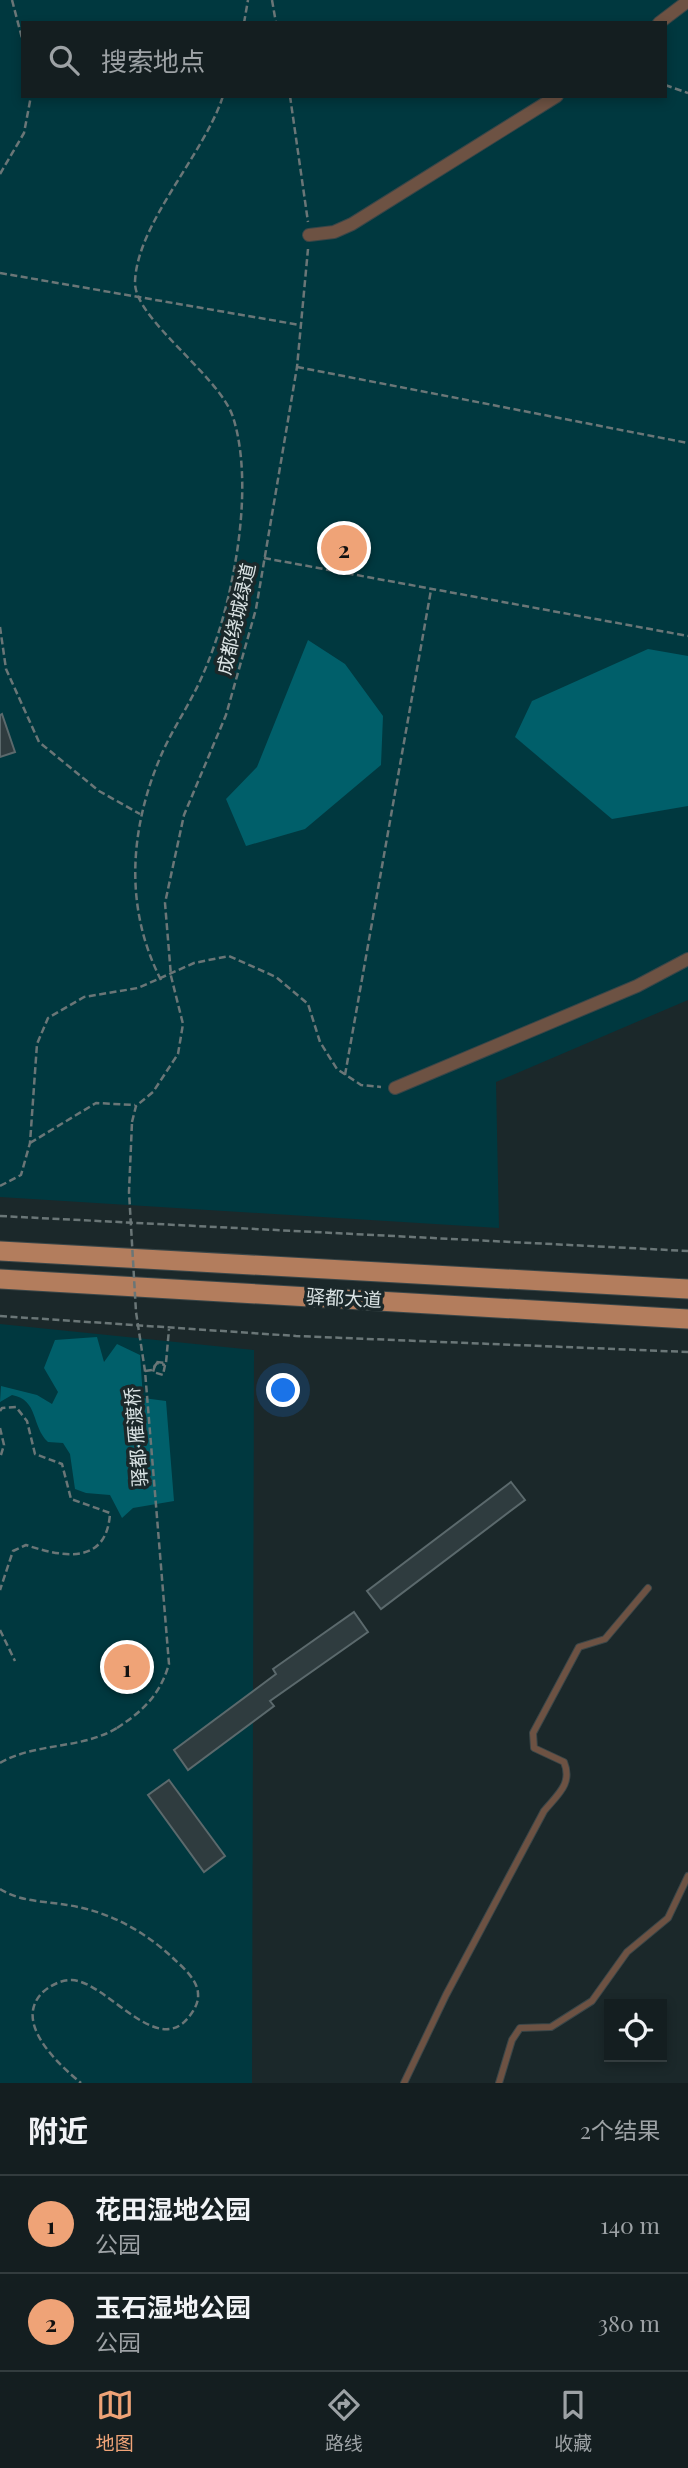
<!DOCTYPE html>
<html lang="zh">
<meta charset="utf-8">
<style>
:root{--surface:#141e20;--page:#212b2d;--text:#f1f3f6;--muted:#9da2a5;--line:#333c3e;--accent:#efa377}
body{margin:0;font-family:"Playfair Display","Noto Sans SC",serif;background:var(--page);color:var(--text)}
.controls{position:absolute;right:21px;bottom:21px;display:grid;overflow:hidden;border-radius:0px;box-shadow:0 4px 10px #0003}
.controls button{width:63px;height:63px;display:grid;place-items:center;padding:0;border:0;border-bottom:2px solid var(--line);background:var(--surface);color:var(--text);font:35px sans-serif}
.you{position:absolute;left:284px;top:1391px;width:24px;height:24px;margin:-18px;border:5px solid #fff;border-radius:50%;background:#1a73e8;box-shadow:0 0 0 10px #1a73e833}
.badge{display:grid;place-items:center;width:46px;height:46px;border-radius:50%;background:var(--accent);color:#111;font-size:23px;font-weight:700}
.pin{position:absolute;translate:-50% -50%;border:4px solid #fff;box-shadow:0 2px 7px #0006}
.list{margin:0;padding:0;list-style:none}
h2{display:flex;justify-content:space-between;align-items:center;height:91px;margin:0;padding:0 28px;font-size:30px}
h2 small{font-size:23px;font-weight:400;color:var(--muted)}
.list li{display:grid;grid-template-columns:46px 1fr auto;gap:21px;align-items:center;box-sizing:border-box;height:98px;padding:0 28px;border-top:2px solid var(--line)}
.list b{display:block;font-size:26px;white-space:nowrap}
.list p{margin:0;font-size:23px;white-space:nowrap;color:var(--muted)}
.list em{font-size:23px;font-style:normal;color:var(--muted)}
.icon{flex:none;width:38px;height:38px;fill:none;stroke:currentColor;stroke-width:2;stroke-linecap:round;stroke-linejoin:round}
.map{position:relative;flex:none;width:688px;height:2083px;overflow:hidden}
.search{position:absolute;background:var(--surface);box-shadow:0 4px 10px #0003;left:21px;right:21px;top:21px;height:77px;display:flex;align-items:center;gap:18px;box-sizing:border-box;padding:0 24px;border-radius:0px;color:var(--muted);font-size:26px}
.sheet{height:287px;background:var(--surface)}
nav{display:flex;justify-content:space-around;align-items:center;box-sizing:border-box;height:98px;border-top:2px solid var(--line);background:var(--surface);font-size:19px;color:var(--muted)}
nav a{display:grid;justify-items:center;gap:4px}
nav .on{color:var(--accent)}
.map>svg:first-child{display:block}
.green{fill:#00383f;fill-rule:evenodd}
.water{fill:#005f6a}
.building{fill:#2f3c3f;stroke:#5b696c;stroke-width:2}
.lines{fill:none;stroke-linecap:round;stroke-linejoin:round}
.service-casing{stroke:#3a4648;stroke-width:8}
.minor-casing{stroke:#3a4648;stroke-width:14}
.primary-casing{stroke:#3a4648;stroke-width:21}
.path{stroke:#6a7677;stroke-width:2.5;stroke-dasharray:7 3.5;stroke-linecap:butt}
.service{stroke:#6d5243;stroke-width:6}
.minor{stroke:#6d5243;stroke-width:12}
.primary{stroke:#b37d5d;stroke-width:19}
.path-bridge{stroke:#6a7677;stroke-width:2.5;stroke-dasharray:7 3.5;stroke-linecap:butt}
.labels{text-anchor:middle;stroke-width:7;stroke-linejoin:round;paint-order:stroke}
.street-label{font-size:19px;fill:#dae3e4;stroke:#1b282a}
</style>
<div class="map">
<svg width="688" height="2083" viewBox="0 0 688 2083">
<rect width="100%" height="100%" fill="#1b282a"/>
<g class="green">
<path d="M 0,0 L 688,0 L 688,1000 L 496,1082 L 499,1228 L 0,1197 ZM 23,23 L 665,23 L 665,96 L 23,96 Z"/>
<path d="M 0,1324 L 254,1350 L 252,2083 L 0,2083 Z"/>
</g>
<g class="water">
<path d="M 308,640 L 345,664 L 383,716 L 381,765 L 305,829 L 246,846 L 226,799 L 257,767 Z"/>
<path d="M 648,649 L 688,656 L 688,806 L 612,819 L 515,737 L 532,701 Z"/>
<path d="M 97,1337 L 104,1362 L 117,1344 L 140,1355 L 143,1398 L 166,1401 L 174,1501 L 133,1508 L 122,1518 L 110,1495 L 86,1493 L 75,1489 L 70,1454 L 63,1443 L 48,1442 C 31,1426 39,1400 12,1395 L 0,1402 L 1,1386 L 37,1395 L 52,1404 L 58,1392 L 44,1368 L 55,1340 Z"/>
</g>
<g class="building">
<path d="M 2,714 L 15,752 L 0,757 L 0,715 Z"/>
<path d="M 511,1482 L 525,1500 L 381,1609 L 367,1591 Z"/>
<path d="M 354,1612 L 368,1632 L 270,1701 L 274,1706 L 188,1770 L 174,1750 L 276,1674 L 273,1669 Z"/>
<path d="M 169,1780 L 225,1856 L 204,1872 L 148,1795 Z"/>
</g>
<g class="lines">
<g class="service-casing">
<g id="service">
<path d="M 404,2083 L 446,1995 L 544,1811 C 557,1795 573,1784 564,1762 L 534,1748 L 533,1733 L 579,1647 L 605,1639 L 648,1588"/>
<path d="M 499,2083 L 512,2040 L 520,2028 L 551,2027 L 592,2001 L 627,1952 L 668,1918 L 688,1876"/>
</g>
</g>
<g class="minor-casing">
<g id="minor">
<path d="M 659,23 L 688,1"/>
<path d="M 309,235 L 334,232 L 352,224 L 557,96"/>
<path d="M 395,1088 L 637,986 L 688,959"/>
</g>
</g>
<g class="primary-casing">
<g id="primary">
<path d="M 0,1251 L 688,1289"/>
<path d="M 0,1279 L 688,1319"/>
</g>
</g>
<g class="path">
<path d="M 12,0 L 23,42"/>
<path d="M 272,0 L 276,23"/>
<path d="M 244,23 L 248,0"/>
<path d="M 665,85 L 688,93"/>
<path d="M 290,96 L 308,222"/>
<path d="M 0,174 L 24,133 L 31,96"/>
<path d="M 0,273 L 300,325"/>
<path d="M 297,367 L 688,443"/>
<path d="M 264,558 L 688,636"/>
<path d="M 0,627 L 6,669 L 39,742 L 99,791 L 140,814"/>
<path d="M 161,980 C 123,906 130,825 163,751 C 174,727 189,705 200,681 C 217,644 228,604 235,564 C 243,519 247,461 233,417 C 219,375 134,319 135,282 C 137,223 204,155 223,96"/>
<path d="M 345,1075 L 431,590"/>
<path d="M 132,1122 L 136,1106 L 153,1092 L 178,1054 L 183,1024 L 171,976 L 165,903 L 184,815 L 226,715 L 256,609 L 297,367 L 308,249"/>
<path d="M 30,1143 L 96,1103 L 135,1105"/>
<path d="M 0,1186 L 21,1175 L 30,1143 L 37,1044 L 48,1018 L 84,997 L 138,988 L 194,963 L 229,956 L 276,977 L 308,1004 L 320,1042 L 337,1069 L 361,1085 L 381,1087"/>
<path d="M 0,1216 L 688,1251"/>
<path d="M 0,1316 L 296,1336 L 688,1352"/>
<path d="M 165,1365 L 163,1375 L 153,1372 L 156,1362 L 166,1363 L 169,1329"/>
<path d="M 0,1411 L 2,1408 L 16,1407 L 27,1421 L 35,1454 L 62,1464 L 71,1499 L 110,1513 C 107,1566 62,1557 26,1545 L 13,1551 L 0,1590"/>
<path d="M 0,1428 L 4,1445 L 0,1458"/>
<path d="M 0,1630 L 15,1661"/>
<path d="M 0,1763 C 36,1742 80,1750 117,1728"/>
<path d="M 0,1889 C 20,1902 45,1901 67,1905 C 108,1911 145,1931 175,1960 C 184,1968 198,1981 198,1994 C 199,2003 193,2012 188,2018 C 156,2057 107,1982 72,1980 C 61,1980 51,1985 43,1992 C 12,2022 58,2064 81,2083"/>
</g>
<use href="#service" class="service"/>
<use href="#minor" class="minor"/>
<use href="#primary" class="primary"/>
<g class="path-bridge">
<path d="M 145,1371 L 152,1370 L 157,1363 L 165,1365"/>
<path d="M 117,1728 C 143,1711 160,1695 169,1664 L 145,1371 L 136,1312 L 129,1192 L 132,1122"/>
</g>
</g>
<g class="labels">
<g class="street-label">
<text transform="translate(236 619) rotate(-77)" y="7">成都绕城绿道</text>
<text transform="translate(344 1298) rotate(3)" y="7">驿都大道</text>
<text transform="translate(136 1437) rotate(-95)" y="7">驿都·雁渡桥</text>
</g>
</g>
</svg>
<div class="controls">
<button><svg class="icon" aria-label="locate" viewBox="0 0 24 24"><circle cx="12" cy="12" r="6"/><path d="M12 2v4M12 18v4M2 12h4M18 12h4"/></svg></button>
</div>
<div class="you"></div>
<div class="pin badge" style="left:127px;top:1667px">1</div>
<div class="pin badge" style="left:344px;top:548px">2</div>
<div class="search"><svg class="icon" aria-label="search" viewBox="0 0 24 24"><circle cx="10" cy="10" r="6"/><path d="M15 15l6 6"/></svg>搜索地点</div>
</div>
<section class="sheet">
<h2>附近<small>2个结果</small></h2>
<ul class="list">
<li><span class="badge">1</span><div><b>花田湿地公园</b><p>公园</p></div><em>140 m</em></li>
<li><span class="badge">2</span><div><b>玉石湿地公园</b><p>公园</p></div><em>380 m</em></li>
</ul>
</section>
<nav>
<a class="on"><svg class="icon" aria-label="map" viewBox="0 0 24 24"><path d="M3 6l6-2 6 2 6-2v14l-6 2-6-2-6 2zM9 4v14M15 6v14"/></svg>地图</a>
<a><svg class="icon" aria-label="directions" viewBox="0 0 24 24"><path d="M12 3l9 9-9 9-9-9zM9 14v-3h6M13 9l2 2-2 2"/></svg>路线</a>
<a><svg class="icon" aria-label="saved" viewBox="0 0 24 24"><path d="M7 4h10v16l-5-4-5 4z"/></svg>收藏</a>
</nav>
